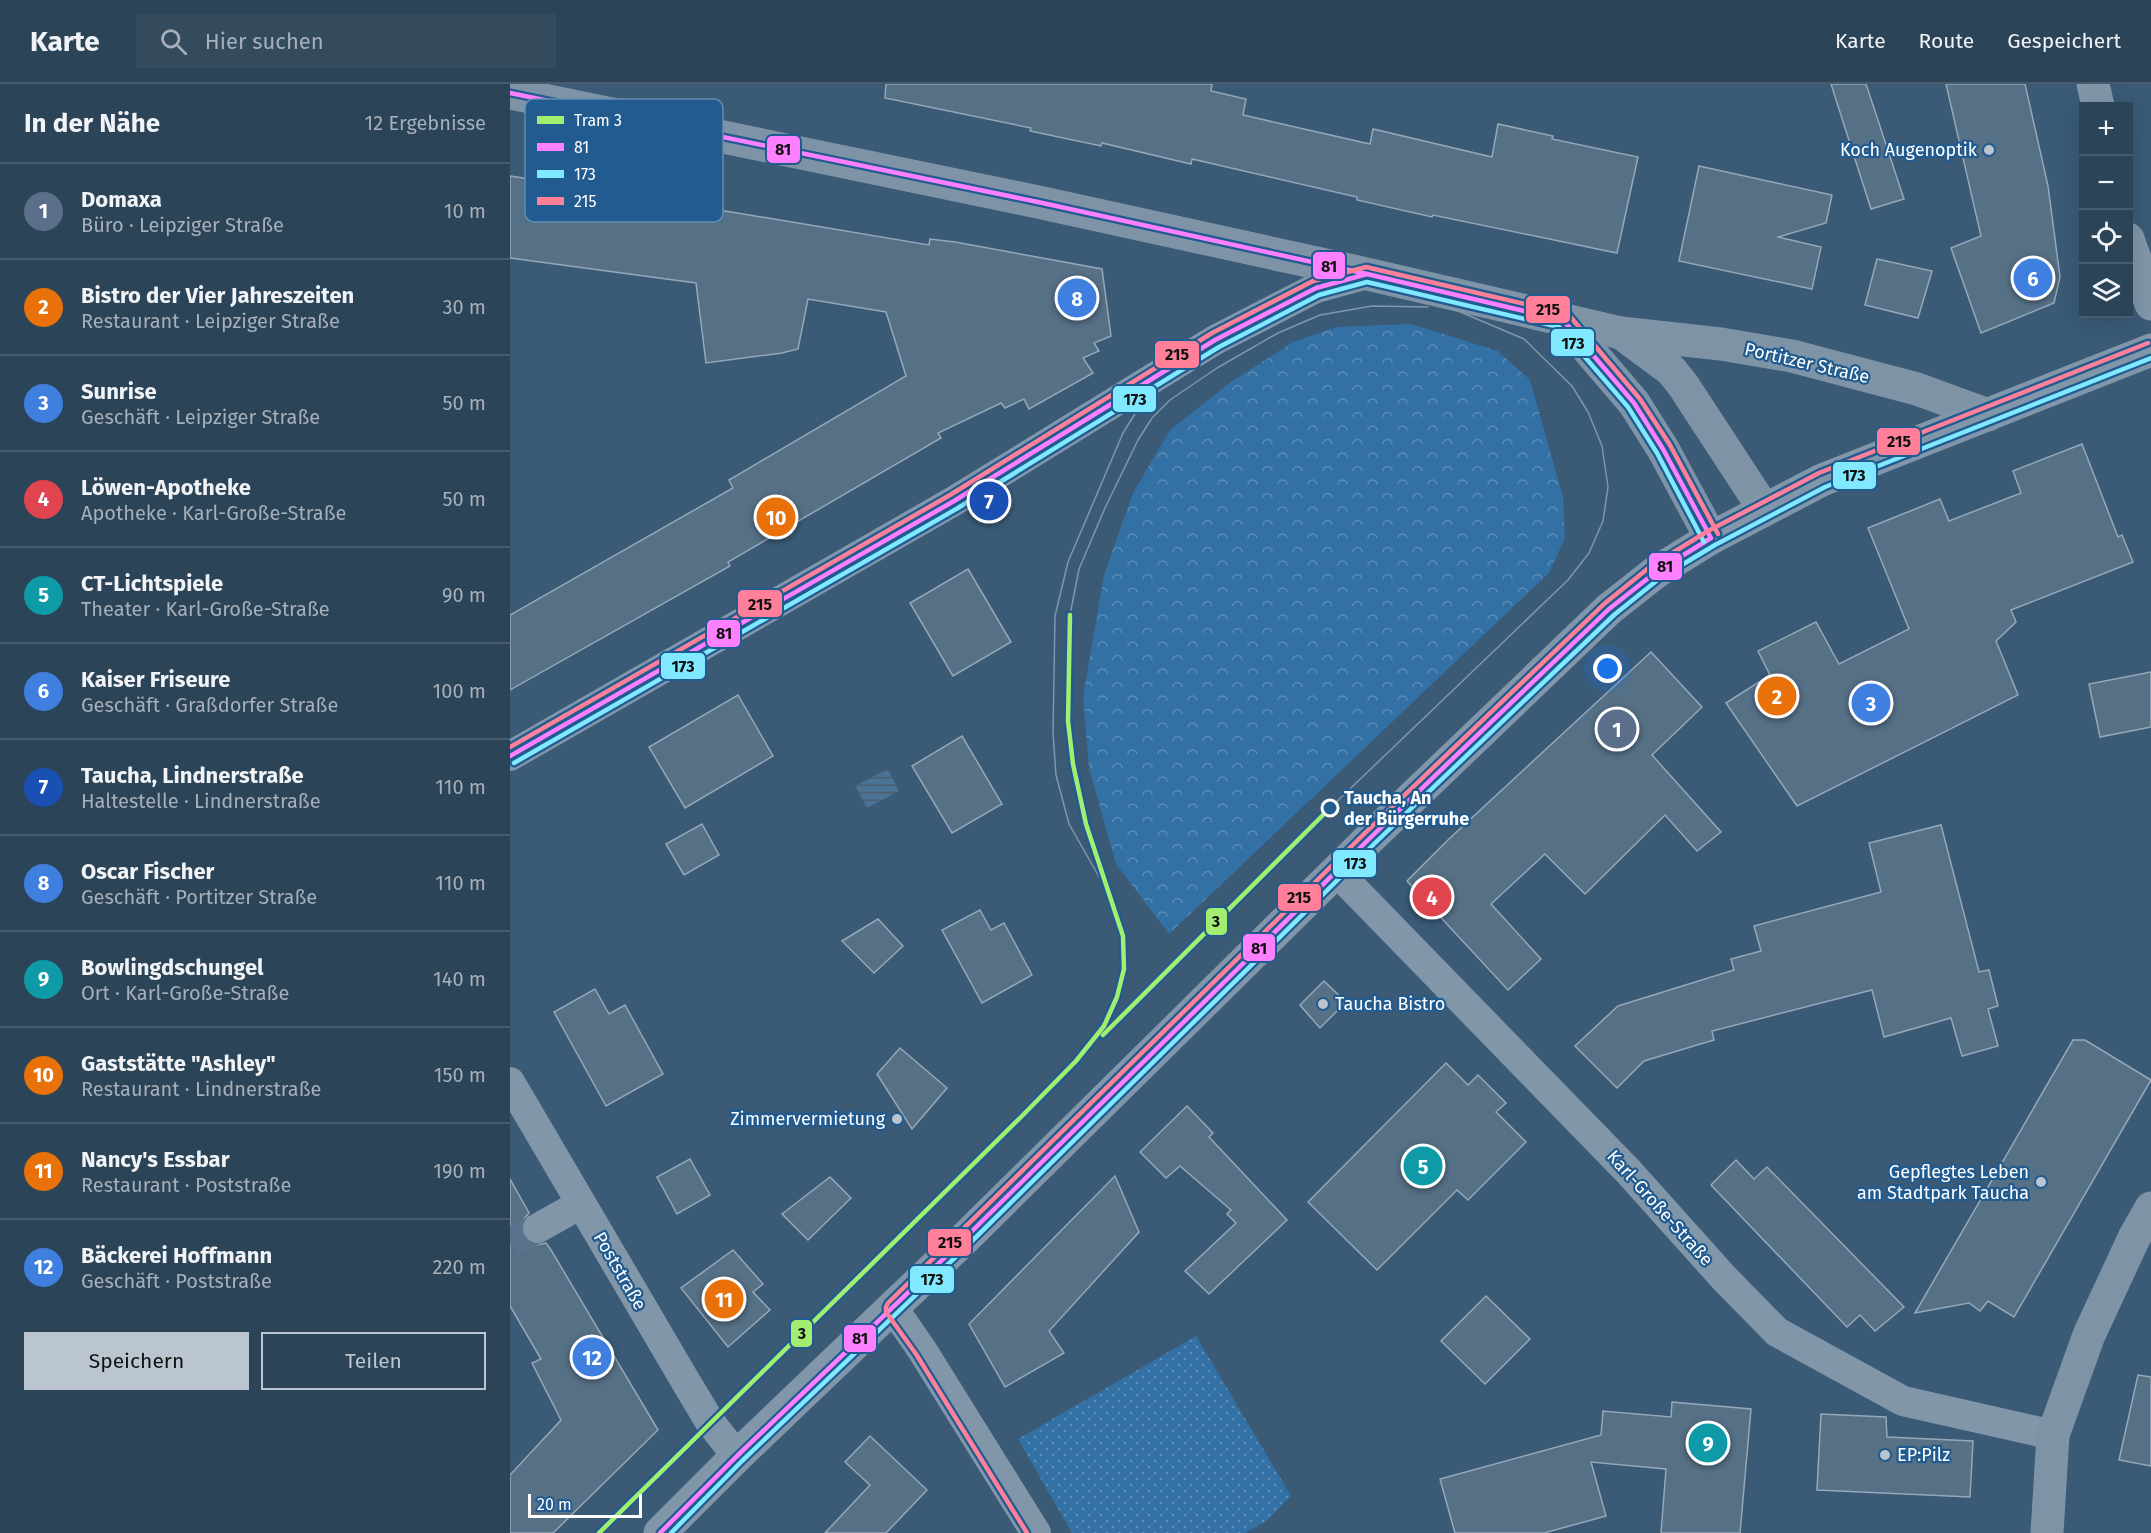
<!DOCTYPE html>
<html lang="de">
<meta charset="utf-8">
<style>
:root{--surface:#2c4458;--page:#344b5e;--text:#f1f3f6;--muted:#a6b0ba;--line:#485c6e;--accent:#bac5cf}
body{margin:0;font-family:"Fira Sans",sans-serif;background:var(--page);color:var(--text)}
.controls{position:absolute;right:18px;top:18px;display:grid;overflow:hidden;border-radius:0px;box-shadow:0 6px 24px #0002}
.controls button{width:54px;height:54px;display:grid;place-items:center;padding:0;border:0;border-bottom:2px solid var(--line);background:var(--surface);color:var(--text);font:30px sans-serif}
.scale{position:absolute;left:18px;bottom:15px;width:114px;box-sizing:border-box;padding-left:6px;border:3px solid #fff;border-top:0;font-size:16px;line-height:21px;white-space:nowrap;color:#fff;-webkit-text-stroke:4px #215b8f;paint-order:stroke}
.you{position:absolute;left:1098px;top:585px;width:21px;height:21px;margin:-15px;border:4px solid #fff;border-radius:50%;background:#1a73e8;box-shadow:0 0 0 9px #1a73e833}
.badge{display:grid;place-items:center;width:39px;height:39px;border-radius:50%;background:var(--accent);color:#fff;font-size:20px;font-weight:700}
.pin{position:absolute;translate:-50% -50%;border:3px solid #fff;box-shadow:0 2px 6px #0006}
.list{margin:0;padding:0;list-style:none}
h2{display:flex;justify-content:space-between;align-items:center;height:78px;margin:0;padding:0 24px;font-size:26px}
h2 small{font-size:20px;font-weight:400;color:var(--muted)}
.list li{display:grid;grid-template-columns:39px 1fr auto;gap:18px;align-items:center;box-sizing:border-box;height:96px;padding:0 24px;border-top:2px solid var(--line)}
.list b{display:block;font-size:22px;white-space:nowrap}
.list p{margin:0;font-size:20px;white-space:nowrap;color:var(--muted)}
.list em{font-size:20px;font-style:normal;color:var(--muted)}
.actions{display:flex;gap:12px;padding:18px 24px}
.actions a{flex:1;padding:14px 0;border:2px solid var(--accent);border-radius:0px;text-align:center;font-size:21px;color:var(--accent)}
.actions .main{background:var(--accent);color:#111}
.icon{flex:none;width:33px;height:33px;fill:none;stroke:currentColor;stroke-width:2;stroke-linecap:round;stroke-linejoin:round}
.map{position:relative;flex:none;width:1641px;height:1449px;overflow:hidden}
header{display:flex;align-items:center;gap:36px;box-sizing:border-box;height:84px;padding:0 30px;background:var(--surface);border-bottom:2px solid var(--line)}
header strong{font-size:28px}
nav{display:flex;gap:33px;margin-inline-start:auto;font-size:21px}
.search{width:420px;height:54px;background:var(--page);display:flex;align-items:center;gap:15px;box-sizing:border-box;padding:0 21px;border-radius:0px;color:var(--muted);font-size:22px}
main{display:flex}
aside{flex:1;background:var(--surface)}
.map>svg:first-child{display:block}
.grass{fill:url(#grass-dots)}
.park{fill:url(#park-crowns)}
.water{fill:url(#water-rules)}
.building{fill:#567086;stroke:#96a8b8;stroke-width:1.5}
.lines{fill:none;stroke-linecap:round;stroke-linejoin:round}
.minor-tunnel{stroke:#58738b;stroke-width:30;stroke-dasharray:30 15;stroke-linecap:butt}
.minor{stroke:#8196a9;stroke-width:30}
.secondary{stroke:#7e94a6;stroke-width:33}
.primary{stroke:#8196a9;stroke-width:33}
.tram{stroke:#8196a9;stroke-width:1.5}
.bus-1-casing{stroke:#215b8f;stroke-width:9}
.bus-2-casing{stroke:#215b8f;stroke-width:9}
.bus-3-casing{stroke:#215b8f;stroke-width:9}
.bus-1{stroke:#ff80ff;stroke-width:4.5}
.bus-2{stroke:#80e8ff;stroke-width:4.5}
.bus-3{stroke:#ff8098;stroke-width:4.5}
.tram-1-casing{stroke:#215b8f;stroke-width:9}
.tram-1{stroke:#a3ee71;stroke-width:4.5}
.poi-dot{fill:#bac5cf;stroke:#215b8f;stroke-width:2}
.stop-dot{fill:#215b8f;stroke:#fff;stroke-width:3}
.labels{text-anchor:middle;stroke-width:4.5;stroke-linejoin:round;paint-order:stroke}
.poi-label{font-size:18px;fill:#fff;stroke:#215b8f;text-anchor:end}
.street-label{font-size:18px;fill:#fff;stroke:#215b8f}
.stop-label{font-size:18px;font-weight:bold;fill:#fff;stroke:#215b8f;text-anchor:start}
.key{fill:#215b8f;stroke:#648cb1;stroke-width:1.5}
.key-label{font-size:16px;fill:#fff}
.line-badge{stroke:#215b8f;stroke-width:2}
.pale-badge-label{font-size:16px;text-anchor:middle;font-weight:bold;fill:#111}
</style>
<header>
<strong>Karte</strong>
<div class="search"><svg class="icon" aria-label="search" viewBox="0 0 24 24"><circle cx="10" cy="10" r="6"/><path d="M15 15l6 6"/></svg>Hier suchen</div>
<nav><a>Karte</a><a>Route</a><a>Gespeichert</a></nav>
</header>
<main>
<aside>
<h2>In der Nähe<small>12 Ergebnisse</small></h2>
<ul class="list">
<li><span class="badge" style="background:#5c6f8a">1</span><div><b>Domaxa</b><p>Büro · Leipziger Straße</p></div><em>10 m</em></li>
<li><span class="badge" style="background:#e8710a">2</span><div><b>Bistro der Vier Jahreszeiten</b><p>Restaurant · Leipziger Straße</p></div><em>30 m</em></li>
<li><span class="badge" style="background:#3f7fe0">3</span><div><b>Sunrise</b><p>Geschäft · Leipziger Straße</p></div><em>50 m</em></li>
<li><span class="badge" style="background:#e0444e">4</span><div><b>Löwen-Apotheke</b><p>Apotheke · Karl-Große-Straße</p></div><em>50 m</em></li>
<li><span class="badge" style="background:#0f9aa8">5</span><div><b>CT-Lichtspiele</b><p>Theater · Karl-Große-Straße</p></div><em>90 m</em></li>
<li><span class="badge" style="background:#3f7fe0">6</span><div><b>Kaiser Friseure</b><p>Geschäft · Graßdorfer Straße</p></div><em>100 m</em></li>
<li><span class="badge" style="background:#1a4fb4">7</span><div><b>Taucha, Lindnerstraße</b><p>Haltestelle · Lindnerstraße</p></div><em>110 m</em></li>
<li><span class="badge" style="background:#3f7fe0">8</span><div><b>Oscar Fischer</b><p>Geschäft · Portitzer Straße</p></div><em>110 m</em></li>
<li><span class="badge" style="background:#0f9aa8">9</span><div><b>Bowlingdschungel</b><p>Ort · Karl-Große-Straße</p></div><em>140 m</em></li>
<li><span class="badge" style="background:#e8710a">10</span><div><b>Gaststätte &quot;Ashley&quot;</b><p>Restaurant · Lindnerstraße</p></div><em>150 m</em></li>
<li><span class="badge" style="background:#e8710a">11</span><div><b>Nancy's Essbar</b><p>Restaurant · Poststraße</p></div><em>190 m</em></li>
<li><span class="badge" style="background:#3f7fe0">12</span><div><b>Bäckerei Hoffmann</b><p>Geschäft · Poststraße</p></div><em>220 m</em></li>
</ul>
<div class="actions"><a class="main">Speichern</a><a>Teilen</a></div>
</aside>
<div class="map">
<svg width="1641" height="1449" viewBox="0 0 1641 1449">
<defs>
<pattern id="grass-dots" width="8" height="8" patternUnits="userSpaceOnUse" patternTransform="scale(1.5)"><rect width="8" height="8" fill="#3370a4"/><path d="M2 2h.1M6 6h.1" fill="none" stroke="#5c8db6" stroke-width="1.8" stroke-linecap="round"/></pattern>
<pattern id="park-crowns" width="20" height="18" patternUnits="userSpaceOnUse" patternTransform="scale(1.5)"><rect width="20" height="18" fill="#3370a4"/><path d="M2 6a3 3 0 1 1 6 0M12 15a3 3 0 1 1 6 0" fill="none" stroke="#5c8db6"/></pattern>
<pattern id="water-rules" width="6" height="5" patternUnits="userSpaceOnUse" patternTransform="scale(1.5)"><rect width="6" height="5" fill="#4a7396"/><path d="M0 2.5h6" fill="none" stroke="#4b5c6a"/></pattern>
</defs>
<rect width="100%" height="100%" fill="#3a5a76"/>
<path class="grass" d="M 686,1252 L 781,1412 L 758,1436 L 735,1449 L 562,1449 L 508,1355 Z"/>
<path class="park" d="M 901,240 L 988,267 L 1020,296 L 1053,413 L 1055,454 L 1039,489 L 659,850 L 606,780 L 579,684 L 573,613 L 594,491 L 623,409 L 660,346 L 721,298 L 783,258 L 827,243 Z"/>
<path class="water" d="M 378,685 L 389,707 L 357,724 L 345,702 Z"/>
<g class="building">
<path d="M 376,0 L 702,0 L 701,7 L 736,15 L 733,31 L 860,60 L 863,45 L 982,73 L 988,40 L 1043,52 L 1042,55 L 1128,73 L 1107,169 L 923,131 L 922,133 L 847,116 L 847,113 L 682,75 L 681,80 L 592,59 L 591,62 L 520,47 L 521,44 L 375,14 Z"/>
<path d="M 1321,0 L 1356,0 L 1394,115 L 1361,125 Z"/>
<path d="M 1436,0 L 1515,0 L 1538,102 L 1550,193 L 1544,219 L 1471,249 L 1441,164 L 1471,152 Z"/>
<path d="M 1189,82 L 1322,111 L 1316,139 L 1268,153 L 1311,163 L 1302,205 L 1169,177 Z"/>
<path d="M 0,92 L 162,116 L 162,118 L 419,161 L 420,155 L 445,158 L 592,185 L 601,252 L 584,259 L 589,267 L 573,274 L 583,289 L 519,325 L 514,315 L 495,324 L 491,319 L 428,349 L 431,354 L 218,478 L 220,482 L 0,606 L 0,531 L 223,404 L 219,396 L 396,292 L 376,228 L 298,215 L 288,265 L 272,269 L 196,279 L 186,199 L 0,174 Z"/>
<path d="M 1367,175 L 1422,187 L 1408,234 L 1355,221 Z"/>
<path d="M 1572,360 L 1608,453 L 1612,451 L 1623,478 L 1501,526 L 1506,538 L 1486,557 L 1508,611 L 1287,722 L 1216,619 L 1260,591 L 1248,567 L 1306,538 L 1329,580 L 1399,545 L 1358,444 L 1430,415 L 1439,437 L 1511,409 L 1503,387 Z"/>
<path d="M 458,485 L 501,558 L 443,592 L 400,519 Z"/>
<path d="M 1141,568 L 1192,623 L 1142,671 L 1211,748 L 1187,767 L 1155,731 L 1075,810 L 1035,770 L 981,820 L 1031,875 L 998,906 L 897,797 L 940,754 Z"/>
<path d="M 1641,588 L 1641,643 L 1590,653 L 1579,600 Z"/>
<path d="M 228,611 L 263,672 L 175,724 L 139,663 Z"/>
<path d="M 452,652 L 492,720 L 442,749 L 402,682 Z"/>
<path d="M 192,740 L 209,771 L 174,791 L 156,760 Z"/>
<path d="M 1431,741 L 1469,888 L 1479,886 L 1488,922 L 1478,925 L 1488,962 L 1452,972 L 1441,934 L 1374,953 L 1362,906 L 1202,947 L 1204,956 L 1134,977 L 1107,1004 L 1065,962 L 1108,922 L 1224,886 L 1221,875 L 1251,867 L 1244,842 L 1371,808 L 1359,759 Z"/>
<path d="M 470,826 L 481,846 L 494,839 L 522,891 L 472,919 L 432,846 Z"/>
<path d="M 368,835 L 393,862 L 364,889 L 332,857 Z"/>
<path d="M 814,897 L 836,918 L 810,944 L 790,921 Z"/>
<path d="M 85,905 L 99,930 L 115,921 L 153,990 L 96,1022 L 44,928 Z"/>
<path d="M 1563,956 L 1575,956 L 1641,996 L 1504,1233 L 1478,1217 L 1470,1227 L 1459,1219 L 1405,1229 Z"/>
<path d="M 390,964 L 437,1004 L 402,1045 L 367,990 Z"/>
<path d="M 936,979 L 958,1001 L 968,991 L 996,1019 L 986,1028 L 1016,1058 L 958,1116 L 947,1106 L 867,1186 L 798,1118 Z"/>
<path d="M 677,1022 L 703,1049 L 699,1053 L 777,1136 L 699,1210 L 675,1187 L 726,1139 L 717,1130 L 721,1126 L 670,1082 L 656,1094 L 630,1068 Z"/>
<path d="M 180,1075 L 200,1111 L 167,1130 L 147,1093 Z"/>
<path d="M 1226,1076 L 1244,1095 L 1257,1083 L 1394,1223 L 1365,1247 L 1350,1231 L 1337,1243 L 1201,1101 Z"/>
<path d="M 605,1092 L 629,1148 L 539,1247 L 554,1269 L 495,1303 L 459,1240 Z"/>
<path d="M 320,1093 L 341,1114 L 298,1156 L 272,1130 Z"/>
<path d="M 0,1095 L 19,1129 L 14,1135 L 11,1143 L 13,1153 L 20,1159 L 27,1161 L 36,1159 L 41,1166 L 148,1346 L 43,1449 L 0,1449 L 0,1391 L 51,1336 L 22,1279 L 31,1275 L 0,1222 Z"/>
<path d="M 223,1166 L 253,1200 L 243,1208 L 260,1226 L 218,1263 L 171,1204 Z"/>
<path d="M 976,1212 L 1020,1255 L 975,1300 L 931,1257 Z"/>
<path d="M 1628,1291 L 1641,1293 L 1641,1382 L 1609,1376 Z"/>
<path d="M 1162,1318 L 1241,1325 L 1230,1449 L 1151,1449 L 1156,1385 L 1081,1378 L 1096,1432 L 1034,1449 L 945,1449 L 930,1395 L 1091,1351 L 1093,1327 L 1161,1333 Z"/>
<path d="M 1311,1330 L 1376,1333 L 1377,1353 L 1463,1357 L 1460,1413 L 1307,1406 Z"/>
<path d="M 360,1352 L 417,1406 L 376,1449 L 315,1449 L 360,1401 L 335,1378 Z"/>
</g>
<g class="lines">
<path class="minor-tunnel" d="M 0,1159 L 28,1144"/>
<g class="minor">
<path d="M 0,672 L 444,417 L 705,256 L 806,204 L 857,190"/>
<path d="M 827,788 L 1118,1087 L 1214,1194 L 1267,1248 L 1393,1317 L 1543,1351"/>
<path d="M 0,998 L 176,1298 L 200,1338 L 227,1372"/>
<path d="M 28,1144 L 71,1120"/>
<path d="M 383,1224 L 412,1266 L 526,1449"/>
</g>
<g class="secondary">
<path d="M 0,9 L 528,118 L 857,190 L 1111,249 L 1211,260 L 1282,272 L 1407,305 L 1478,331"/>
<path d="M 1053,236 L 1124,319 L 1153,365 L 1201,454"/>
<path d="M 1111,249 L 1161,286 L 1173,301 L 1254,425"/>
<path d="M 1537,1449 L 1543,1351 L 1579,1251 L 1624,1154 L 1641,1124"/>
</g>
<g class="primary">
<path d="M 1583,0 L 1588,22"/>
<path d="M 1618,155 L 1641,220"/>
<path d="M 150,1449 L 227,1372 L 450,1159 L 860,754 L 1099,525 L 1146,488 L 1201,454 L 1312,396 L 1641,266"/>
</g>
<g class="tram">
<path d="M 560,531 L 569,485 L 595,424 L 628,356 L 642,334 L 660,316 L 707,284 L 768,249 L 810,231 L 862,222 L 918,223"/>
<path d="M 600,812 L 559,740 L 546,691 L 543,649 L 545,532 L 558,478 L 613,349 L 628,325 L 651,302 L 759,234 L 808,209 L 862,203 L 941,224 L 1014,255 L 1062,302 L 1078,328 L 1092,362 L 1098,403 L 1093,437 L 1079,469 L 1058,496 L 820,724"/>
</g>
<g class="bus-1-casing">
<g id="bus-1">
<path d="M 0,9 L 528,118 L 857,190 L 1053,236 L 1124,319 L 1153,365 L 1201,454 L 1146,488 L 1099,525 L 860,754 L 450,1159 L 227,1372 L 150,1449"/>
<path d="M 0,672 L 444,417 L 705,256 L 806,204 L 857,190"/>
</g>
</g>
<g class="bus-2-casing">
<g id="bus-2">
<path d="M 4,679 L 448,424 L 709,263 L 809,211 L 857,198 L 1049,243 L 1118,323 L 1147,369 L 1194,458"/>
<path d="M 161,1449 L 232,1377 L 455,1164 L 865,759 L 1104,531 L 1150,494 L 1205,461 L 1315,403 L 1641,274"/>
</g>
</g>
<g class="bus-3-casing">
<g id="bus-3">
<path d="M 0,663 L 440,411 L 702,249 L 803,197 L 856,183 L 1058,230 L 1130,315 L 1160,361 L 1208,450"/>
<path d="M 517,1449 L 406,1270 L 376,1228 L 376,1223 L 378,1219 L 855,749 L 1094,520 L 1141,482 L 1198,447 L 1309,389 L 1638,259"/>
</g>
</g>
<use href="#bus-1" class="bus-1"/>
<use href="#bus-2" class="bus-2"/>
<use href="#bus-3" class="bus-3"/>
<g class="tram-1-casing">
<g id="tram-1">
<path d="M 593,951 L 820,724"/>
<path d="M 89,1449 L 512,1032 L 566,977 L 594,942 L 607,913 L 614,885 L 613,852 L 576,740 L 563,680 L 558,637 L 560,531"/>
</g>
</g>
<use href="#tram-1" class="tram-1"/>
</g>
<g class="poi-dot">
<circle cx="1479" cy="66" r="6"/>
<circle cx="813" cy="920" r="6"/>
<circle cx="387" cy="1035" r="6"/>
<circle cx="1531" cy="1098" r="6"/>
<circle cx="1375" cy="1371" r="6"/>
</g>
<circle class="stop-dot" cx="820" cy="724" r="8"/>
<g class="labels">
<g class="poi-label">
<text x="1467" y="72">Koch Augenoptik</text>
<text x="825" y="926" text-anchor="start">Taucha Bistro</text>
<text x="375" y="1041">Zimmervermietung</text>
<text x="1519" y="1094">Gepflegtes Leben<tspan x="1519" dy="21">am Stadtpark Taucha</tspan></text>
<text x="1387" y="1377" text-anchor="start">EP:Pilz</text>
</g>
<g class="street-label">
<text transform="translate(1297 279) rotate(13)" y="6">Portitzer Straße</text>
<text transform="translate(1150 1124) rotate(48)" y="6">Karl-Große-Straße</text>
<text transform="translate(110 1187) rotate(60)" y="6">Poststraße</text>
</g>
<g class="stop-label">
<text x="834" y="720">Taucha, An<tspan x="834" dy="21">der Bürgerruhe</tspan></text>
</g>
</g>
<rect x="15" y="15" width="198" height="123" rx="9" class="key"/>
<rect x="27" y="32" width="27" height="8" fill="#a3ee71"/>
<rect x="27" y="59" width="27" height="8" fill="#ff80ff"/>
<rect x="27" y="86" width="27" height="8" fill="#80e8ff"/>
<rect x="27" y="113" width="27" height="8" fill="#ff8098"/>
<g class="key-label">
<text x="64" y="42">Tram 3</text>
<text x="64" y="69">81</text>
<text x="64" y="96">173</text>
<text x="64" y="123">215</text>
</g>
<g class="line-badge">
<rect x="256" y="51" width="35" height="29" rx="6" fill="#ff80ff"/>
<rect x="802" y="167" width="34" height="29" rx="6" fill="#ff80ff"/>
<rect x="1015" y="211" width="46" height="29" rx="6" fill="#ff8098"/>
<rect x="1040" y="244" width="45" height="29" rx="6" fill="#80e8ff"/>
<rect x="644" y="256" width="46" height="29" rx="6" fill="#ff8098"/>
<rect x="602" y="301" width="45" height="28" rx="6" fill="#80e8ff"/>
<rect x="1366" y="343" width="45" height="29" rx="6" fill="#ff8098"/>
<rect x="1322" y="377" width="45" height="29" rx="6" fill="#80e8ff"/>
<rect x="1138" y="468" width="35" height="29" rx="6" fill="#ff80ff"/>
<rect x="227" y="505" width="46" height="29" rx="6" fill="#ff8098"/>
<rect x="196" y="535" width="35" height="29" rx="6" fill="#ff80ff"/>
<rect x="150" y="568" width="46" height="28" rx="6" fill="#80e8ff"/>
<rect x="822" y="765" width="45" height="29" rx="6" fill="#80e8ff"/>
<rect x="767" y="799" width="45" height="29" rx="6" fill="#ff8098"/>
<rect x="695" y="823" width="23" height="29" rx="6" fill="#a3ee71"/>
<rect x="732" y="849" width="34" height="29" rx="6" fill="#ff80ff"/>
<rect x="417" y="1144" width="45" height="29" rx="6" fill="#ff8098"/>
<rect x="399" y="1181" width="46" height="29" rx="6" fill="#80e8ff"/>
<rect x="280" y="1235" width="23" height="29" rx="6" fill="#a3ee71"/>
<rect x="333" y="1240" width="34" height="29" rx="6" fill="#ff80ff"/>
</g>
<g class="pale-badge-label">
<text x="273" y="71">81</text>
<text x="819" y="188">81</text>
<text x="1038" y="231">215</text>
<text x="1063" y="265">173</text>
<text x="667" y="276">215</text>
<text x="625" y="321">173</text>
<text x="1389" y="363">215</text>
<text x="1344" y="397">173</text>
<text x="1155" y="488">81</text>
<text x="250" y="526">215</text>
<text x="214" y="555">81</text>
<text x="173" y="588">173</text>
<text x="845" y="785">173</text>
<text x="789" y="819">215</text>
<text x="706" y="843">3</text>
<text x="749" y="870">81</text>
<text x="440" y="1164">215</text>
<text x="422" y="1201">173</text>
<text x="292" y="1255">3</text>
<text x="350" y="1260">81</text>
</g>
</svg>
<div class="controls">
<button>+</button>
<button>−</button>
<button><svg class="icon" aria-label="locate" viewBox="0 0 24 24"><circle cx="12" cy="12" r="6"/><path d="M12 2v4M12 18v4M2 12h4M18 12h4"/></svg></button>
<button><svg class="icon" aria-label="layers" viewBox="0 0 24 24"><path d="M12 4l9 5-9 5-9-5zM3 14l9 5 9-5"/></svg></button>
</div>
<div class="scale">20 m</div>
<div class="you"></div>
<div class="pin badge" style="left:1107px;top:645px;background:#5c6f8a">1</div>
<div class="pin badge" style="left:1267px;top:612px;background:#e8710a">2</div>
<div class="pin badge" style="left:1361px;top:619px;background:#3f7fe0">3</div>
<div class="pin badge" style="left:922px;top:813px;background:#e0444e">4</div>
<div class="pin badge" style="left:913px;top:1082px;background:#0f9aa8">5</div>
<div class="pin badge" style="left:1523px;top:194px;background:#3f7fe0">6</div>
<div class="pin badge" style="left:479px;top:417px;background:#1a4fb4">7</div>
<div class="pin badge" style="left:567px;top:214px;background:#3f7fe0">8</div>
<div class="pin badge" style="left:1198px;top:1359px;background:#0f9aa8">9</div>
<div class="pin badge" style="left:266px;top:433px;background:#e8710a">10</div>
<div class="pin badge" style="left:214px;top:1215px;background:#e8710a">11</div>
<div class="pin badge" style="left:82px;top:1273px;background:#3f7fe0">12</div>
</div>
</main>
